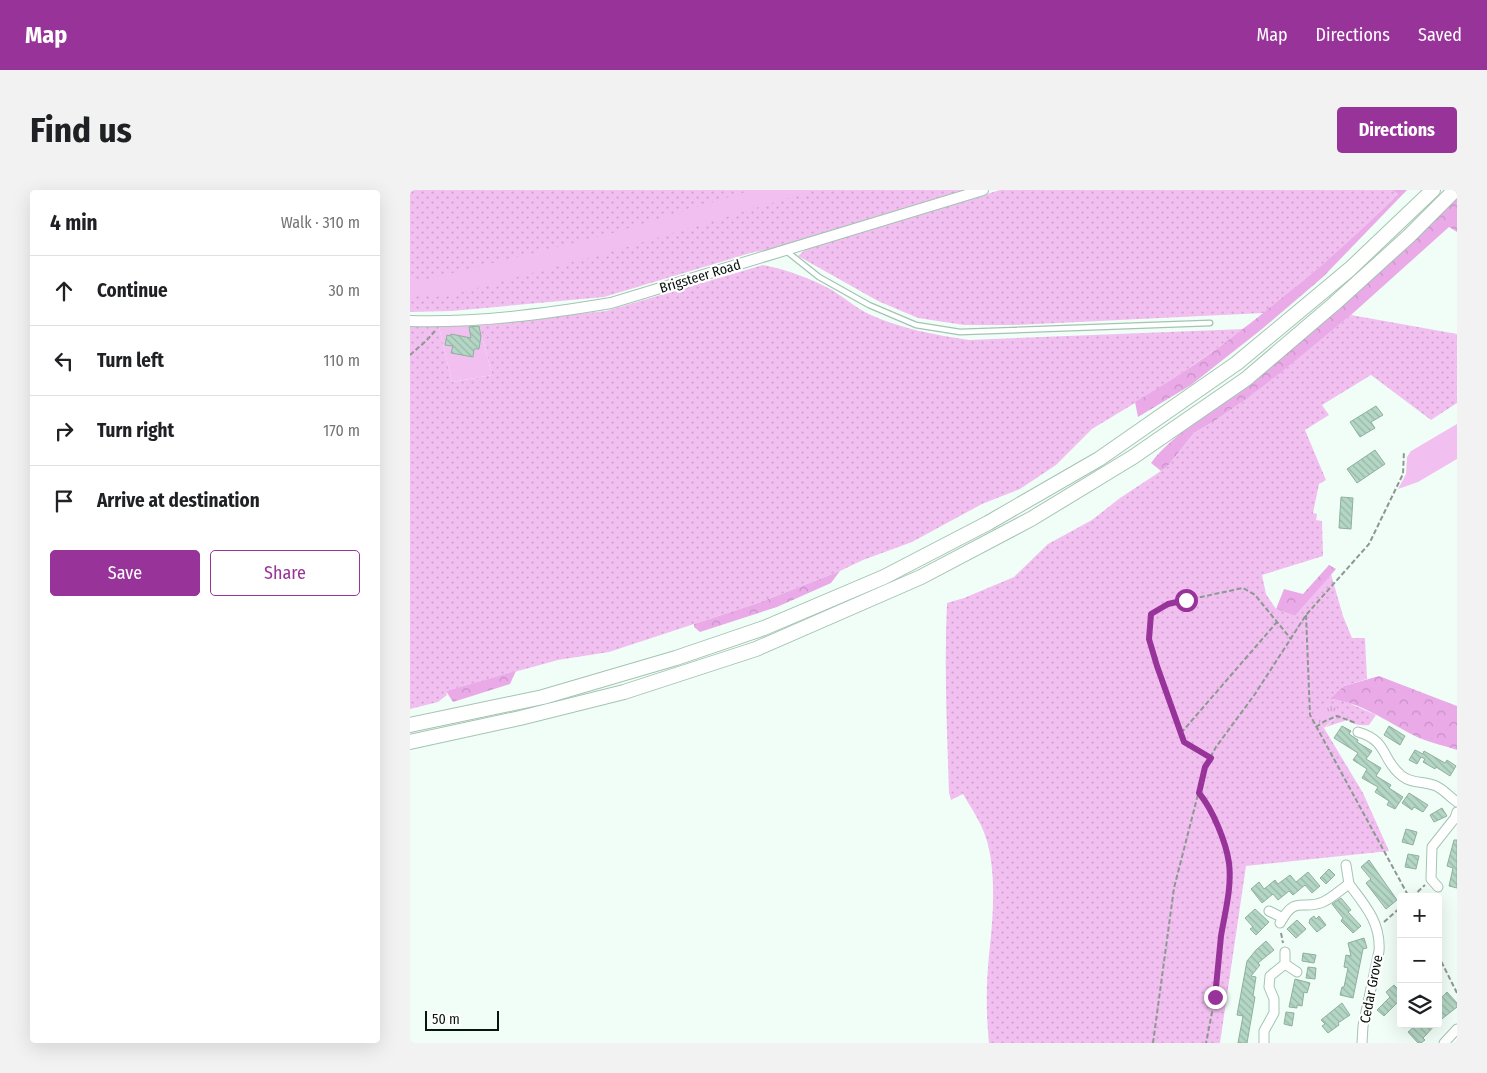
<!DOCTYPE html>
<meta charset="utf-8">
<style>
:root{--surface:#fff;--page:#f2f2f2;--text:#202124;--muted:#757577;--line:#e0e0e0;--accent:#983399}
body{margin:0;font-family:"Fira Sans Condensed",sans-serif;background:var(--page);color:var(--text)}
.controls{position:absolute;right:15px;bottom:15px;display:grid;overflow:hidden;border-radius:5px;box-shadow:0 5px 20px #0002}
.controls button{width:45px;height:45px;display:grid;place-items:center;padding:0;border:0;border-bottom:1px solid var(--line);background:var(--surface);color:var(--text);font:25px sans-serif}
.scale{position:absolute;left:15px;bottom:12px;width:74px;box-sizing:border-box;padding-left:5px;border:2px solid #08140e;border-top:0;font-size:14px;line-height:18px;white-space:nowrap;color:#08140e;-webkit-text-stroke:4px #fff;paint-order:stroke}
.stop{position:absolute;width:15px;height:15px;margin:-11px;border:4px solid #983399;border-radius:50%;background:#fff}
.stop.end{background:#983399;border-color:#fff;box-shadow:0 1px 5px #0008}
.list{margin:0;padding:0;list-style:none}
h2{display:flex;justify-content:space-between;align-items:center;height:65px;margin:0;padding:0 20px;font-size:21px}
h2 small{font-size:16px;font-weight:400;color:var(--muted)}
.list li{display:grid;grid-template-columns:32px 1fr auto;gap:15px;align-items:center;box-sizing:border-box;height:70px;padding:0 20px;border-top:1px solid var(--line)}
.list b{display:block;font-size:19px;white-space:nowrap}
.list em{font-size:16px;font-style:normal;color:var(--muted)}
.actions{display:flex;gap:10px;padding:15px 20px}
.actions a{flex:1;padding:11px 0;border:1px solid var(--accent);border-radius:5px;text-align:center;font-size:18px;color:var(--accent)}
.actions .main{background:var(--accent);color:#fff}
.icon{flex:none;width:28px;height:28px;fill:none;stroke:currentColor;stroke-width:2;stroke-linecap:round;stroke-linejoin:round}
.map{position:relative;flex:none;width:1047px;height:853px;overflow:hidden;border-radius:5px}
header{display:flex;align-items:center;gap:30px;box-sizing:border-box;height:70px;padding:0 25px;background:var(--accent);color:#fff}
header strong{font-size:24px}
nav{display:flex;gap:28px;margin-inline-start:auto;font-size:18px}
.intro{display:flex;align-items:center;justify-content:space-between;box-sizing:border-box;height:120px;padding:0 30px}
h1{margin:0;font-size:35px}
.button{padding:12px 22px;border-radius:5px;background:var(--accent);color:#fff;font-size:18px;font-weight:700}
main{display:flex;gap:30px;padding:0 30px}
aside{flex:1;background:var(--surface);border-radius:5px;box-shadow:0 5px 20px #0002}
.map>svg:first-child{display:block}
.grass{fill:url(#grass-dots)}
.forest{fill:url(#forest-crowns)}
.park{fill:url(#park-tufts)}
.garden{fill:#f2c0f0}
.building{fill:url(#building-back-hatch);stroke:#8fb09f}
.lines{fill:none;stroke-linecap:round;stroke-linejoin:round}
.service-casing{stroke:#a3c4b2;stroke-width:7}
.minor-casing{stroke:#a3c4b2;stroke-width:11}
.tertiary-casing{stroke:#a3c4b2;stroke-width:12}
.trunk-casing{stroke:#a3c4b2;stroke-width:16}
.path{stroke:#8c9992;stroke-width:2;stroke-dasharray:5 2.5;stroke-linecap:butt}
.service{stroke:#fff;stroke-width:4.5}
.minor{stroke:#fff;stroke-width:9}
.tertiary{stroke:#fff;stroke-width:10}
.trunk{stroke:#fff;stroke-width:14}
.route{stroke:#983399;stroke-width:6}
.labels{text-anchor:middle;stroke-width:4.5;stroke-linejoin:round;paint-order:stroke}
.street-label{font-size:14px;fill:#08140e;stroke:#fff}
</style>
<header>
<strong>Map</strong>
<nav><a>Map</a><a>Directions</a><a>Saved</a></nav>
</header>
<div class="intro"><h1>Find us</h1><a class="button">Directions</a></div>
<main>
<aside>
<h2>4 min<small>Walk · 310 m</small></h2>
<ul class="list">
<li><svg class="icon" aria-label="ahead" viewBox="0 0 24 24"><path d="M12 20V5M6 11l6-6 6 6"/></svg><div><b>Continue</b></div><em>30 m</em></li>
<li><svg class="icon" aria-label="left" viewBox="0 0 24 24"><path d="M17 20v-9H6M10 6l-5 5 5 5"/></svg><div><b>Turn left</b></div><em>110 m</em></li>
<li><svg class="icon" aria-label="right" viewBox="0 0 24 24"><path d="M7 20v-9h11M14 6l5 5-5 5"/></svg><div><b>Turn right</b></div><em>170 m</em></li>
<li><svg class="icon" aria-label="arrive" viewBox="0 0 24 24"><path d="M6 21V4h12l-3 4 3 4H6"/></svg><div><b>Arrive at destination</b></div></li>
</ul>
<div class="actions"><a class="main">Save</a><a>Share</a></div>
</aside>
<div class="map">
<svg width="1047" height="853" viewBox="0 0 1047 853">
<defs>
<pattern id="grass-dots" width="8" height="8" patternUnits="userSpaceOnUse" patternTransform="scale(1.25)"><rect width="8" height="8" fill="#f2c0f0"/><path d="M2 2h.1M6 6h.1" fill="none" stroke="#cea4cd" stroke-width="1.8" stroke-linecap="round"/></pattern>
<pattern id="forest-crowns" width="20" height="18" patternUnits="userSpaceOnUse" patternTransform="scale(1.25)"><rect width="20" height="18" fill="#eaaae8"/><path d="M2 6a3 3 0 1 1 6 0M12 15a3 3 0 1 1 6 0" fill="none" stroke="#c791c6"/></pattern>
<pattern id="park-tufts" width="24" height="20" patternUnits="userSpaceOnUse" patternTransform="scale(1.25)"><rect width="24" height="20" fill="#f2c0f0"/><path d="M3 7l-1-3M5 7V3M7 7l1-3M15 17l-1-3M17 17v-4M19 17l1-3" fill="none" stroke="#cea4cd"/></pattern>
<pattern id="building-back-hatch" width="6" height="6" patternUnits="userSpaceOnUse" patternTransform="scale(1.25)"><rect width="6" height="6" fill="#b4d6c4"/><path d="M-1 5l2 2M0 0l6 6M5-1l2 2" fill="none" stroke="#99b7a7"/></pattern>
</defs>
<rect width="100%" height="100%" fill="#f1fef7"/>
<g class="grass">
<path d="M 0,0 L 558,0 L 361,60 L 344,62 L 194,107 L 42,121 L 0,122 Z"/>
<path d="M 590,0 L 982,0 L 988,4 L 956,37 L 925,64 L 854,123 L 604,135 L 554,135 L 508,128 L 468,111 L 388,66 L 396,59 Z"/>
<path d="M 353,75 C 378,80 400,88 422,100 C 435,108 447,119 461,125 C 492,139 526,145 559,150 L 834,139 L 758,193 L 682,239 L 646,275 L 610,299 L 572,314 L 502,352 L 453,370 L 430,381 L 351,412 L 199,462 L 148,470 L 36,501 L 37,505 L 28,512 L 0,519 L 0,137 L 29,137 L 42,192 L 82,185 L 69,134 L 196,121 Z"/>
<path d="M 941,125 L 1047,144 L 1047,213 L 1021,230 L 961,185 L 912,215 L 919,225 L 895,240 L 916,290 L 909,294 L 903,323 L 907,324 L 906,330 L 912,331 L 913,366 L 852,385 L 856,404 L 866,419 L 885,426 L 921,384 L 933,426 L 942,448 L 955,448 L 957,489 L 934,496 L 921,509 L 932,510 L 966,525 L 959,535 C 951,536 944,535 937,530 L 916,537 L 927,526 L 907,531 L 914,538 L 953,603 L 979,661 L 836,676 L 810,853 L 579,853 C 576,824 576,794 579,765 C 583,730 587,682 576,648 C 571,632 561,618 553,604 L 541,610 L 539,603 C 537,539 534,476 537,413 L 554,408 L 604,387 L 638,354 L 682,330 L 710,308 L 757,277 L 784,243 L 806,230 L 835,210 Z"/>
</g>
<g class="forest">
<path d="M 982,0 L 997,0 L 913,87 L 852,139 L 781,195 L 728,227 L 725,212 C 778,182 827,145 874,106 C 914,74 952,41 988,4 Z"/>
<path d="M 1047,6 L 1047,42 L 1039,37 L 941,125 L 870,183 L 835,210 L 806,230 L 784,243 L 757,277 L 751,281 L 741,273 C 762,244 809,217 838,194 C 912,135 981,73 1047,6 Z"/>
<path d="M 919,375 L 926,379 L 885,426 L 866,419 L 874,399 L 893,404 Z"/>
<path d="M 430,381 L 421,393 L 367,417 L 290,442 L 284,437 L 284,434 L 351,412 Z"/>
<path d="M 106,481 L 100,494 L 43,512 L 36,501 Z"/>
<path d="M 969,486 L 1047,516 L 1047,560 C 1033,555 1016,552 1003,545 C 978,532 948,511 920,509 L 934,496 Z"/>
</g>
<path class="park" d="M 917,512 L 922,514 L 928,520 L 927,526 L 914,538 L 907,531 L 905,523 Z"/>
<g class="garden">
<path d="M 342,0 L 405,0 L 207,60 L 34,107 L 0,105 L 0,89 L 10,91 L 200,44 Z"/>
<path d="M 69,134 L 82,185 L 42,192 L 29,137 Z"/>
<path d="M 1047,234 L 1047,269 L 1008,292 L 988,299 L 996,284 L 997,267 L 1001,261 Z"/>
</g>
<g class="building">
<path d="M 69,136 L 71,146 L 69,159 L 64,159 L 63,167 L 41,163 L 43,156 L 35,155 L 37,145 L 40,146 L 41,144 L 61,148 L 59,137 Z"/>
<path d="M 966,216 L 973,225 L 961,232 L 965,238 L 950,247 L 940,232 Z"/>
<path d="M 965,260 L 975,274 L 947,293 L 937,279 Z"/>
<path d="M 931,307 L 943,308 L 941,339 L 929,338 Z"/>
<path d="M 932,536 L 941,541 L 939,544 L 948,550 L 947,552 L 962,561 L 956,569 L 971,578 L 966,586 L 981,595 L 979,598 L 993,607 L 985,619 L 977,615 L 979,611 L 965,602 L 968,597 L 952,588 L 957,579 L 943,570 L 948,563 L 924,548 Z"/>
<path d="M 979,536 L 995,546 L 990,555 L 974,545 Z"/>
<path d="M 1005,560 L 1013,564 L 1014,561 L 1035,573 L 1037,570 L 1046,576 L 1040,586 L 1026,577 L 1025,579 L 1013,572 L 1015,569 L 1011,567 L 1007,574 L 999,570 Z"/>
<path d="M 999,603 L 1018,615 L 1013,622 L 1004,617 L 1002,620 L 992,613 Z"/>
<path d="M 1032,618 L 1037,626 L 1024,632 L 1020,625 Z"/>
<path d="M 996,639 L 1007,642 L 1003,655 L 992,652 Z"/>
<path d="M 1044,650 L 1047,650 L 1047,698 L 1039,696 L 1043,678 L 1037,676 Z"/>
<path d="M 998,664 L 1009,666 L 1006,679 L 995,677 Z"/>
<path d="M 959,670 L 987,710 L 976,719 L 956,693 L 961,689 L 951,677 Z"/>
<path d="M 919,679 L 925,685 L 916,694 L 910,688 Z"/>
<path d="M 898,682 L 910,696 L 902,703 L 895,695 L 883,705 L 879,701 L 868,710 L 863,704 L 852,713 L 841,699 L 849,692 L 854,699 L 865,690 L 868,694 L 880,685 L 886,692 Z"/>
<path d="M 931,708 L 941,720 L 938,722 L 951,736 L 943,743 L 931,731 L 933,728 L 922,714 Z"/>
<path d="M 845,719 L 859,732 L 846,745 L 840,739 L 843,737 L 835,728 Z"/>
<path d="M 904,726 L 906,729 L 909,726 L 916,735 L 907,742 L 899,733 L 900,729 Z"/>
<path d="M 887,730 L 896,739 L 886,748 L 877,739 Z"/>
<path d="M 954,748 L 957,758 L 953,759 L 943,808 L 930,805 L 932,797 L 934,797 L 938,778 L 934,777 L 936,765 L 941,766 L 938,753 Z"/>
<path d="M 856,751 L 864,760 L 848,773 L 850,775 L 841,786 L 846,787 L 843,806 L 845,807 L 837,853 L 828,853 L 833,826 L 827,825 L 837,771 L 846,760 Z"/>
<path d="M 893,763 L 906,765 L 904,773 L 892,771 Z"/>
<path d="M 898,777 L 906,778 L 905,789 L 896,788 Z"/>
<path d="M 885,789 L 900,793 L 897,803 L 894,802 L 892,816 L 887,815 L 887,818 L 879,817 Z"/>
<path d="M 984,795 L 987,798 L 991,795 L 991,809 L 974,826 L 967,820 L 980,807 L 976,802 Z"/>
<path d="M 1037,802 L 1047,813 L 1047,817 L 1028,832 L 1028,814 L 1031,811 L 1029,810 Z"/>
<path d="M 932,813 L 940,825 L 928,833 L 929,835 L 918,843 L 912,836 L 915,834 L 911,830 Z"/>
<path d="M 876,822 L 884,823 L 882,836 L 874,834 Z"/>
<path d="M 1007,834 L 1026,834 L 1015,846 L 1013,848 L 1015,850 L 1011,853 L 1008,853 L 998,842 Z"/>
</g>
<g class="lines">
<g class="service-casing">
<path id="service" d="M 375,60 L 409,87 L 459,115 L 506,135 L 550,142 L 800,133"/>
</g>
<g class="minor-casing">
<g id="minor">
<path d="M 948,542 C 979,551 971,570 992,586 C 1002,594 1015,591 1026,596 C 1033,599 1040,607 1047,612"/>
<path d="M 936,675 L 939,694"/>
<path d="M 1028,697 L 1021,689 L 1022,657 L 1045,628 L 1047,622"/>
<path d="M 859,721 L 873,728"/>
<path d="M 870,733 C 886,704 892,721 913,712 C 922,708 930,700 939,694 C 955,715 971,733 969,761 L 953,836 L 952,853"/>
<path d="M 875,774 L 887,782"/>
<path d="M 854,853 L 854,841 L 864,823 L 864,809 L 859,797 L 860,786 L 875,774 L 875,762"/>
<path d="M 1034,853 L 1047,839"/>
</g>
</g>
<g class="tertiary-casing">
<path id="tertiary" d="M 0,131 C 67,133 135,124 201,113 L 573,0"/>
</g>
<g class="trunk-casing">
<g id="trunk">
<path d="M 0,535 L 133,507 L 266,468 L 354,438 L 474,387 L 578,333 L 689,269 L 827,173 L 940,79 L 1023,0"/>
<path d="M 0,552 L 110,528 L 214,502 L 346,459 L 511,387 L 621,329 L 723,267 L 836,189 L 924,114 L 999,46 L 1045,0"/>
</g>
</g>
<g class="path">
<path d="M 0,165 L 16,151 L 25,141"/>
<path d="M 896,425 L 900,525 L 999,707"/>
<path d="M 906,537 L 915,531 L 927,526 L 946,533"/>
<path d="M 771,543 L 867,432"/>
<path d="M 801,568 L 774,552 L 747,476 L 739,449 L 741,424 L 758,414 L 833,398 L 845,405 L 881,449"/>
<path d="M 790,604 L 797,613 L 808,636 L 819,673 L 819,694 L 811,747 L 805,807 L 796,853"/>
<path d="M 1002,707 L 1015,695"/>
<path d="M 974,732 L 991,717"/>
<path d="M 871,743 L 873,753"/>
<path d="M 1028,765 L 1047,803"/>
<path d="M 743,853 L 764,698 L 795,577 L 806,557 L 845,504 L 896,425 L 959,354 L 993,284 L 994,261"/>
</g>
<use href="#service" class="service"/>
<use href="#minor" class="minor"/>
<use href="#tertiary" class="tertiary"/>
<use href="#trunk" class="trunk"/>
</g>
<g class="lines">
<path class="route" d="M 776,410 L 758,414 L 741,424 L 739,449 L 747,476 L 774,552 L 801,568 L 795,577 L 789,603 C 803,620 816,652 819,673 C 822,697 815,722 811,746 C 809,766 807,787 805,807"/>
</g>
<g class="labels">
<g class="street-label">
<text transform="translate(290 86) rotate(-17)" y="5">Brigsteer Road</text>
<text transform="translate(961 799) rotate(-79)" y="5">Cedar Grove</text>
</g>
</g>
</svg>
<div class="controls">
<button>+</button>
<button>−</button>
<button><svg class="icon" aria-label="layers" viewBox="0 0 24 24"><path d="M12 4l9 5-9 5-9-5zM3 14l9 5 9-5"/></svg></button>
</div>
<div class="scale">50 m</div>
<div class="stop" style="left:776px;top:410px"></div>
<div class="stop end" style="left:805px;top:807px"></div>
</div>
</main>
